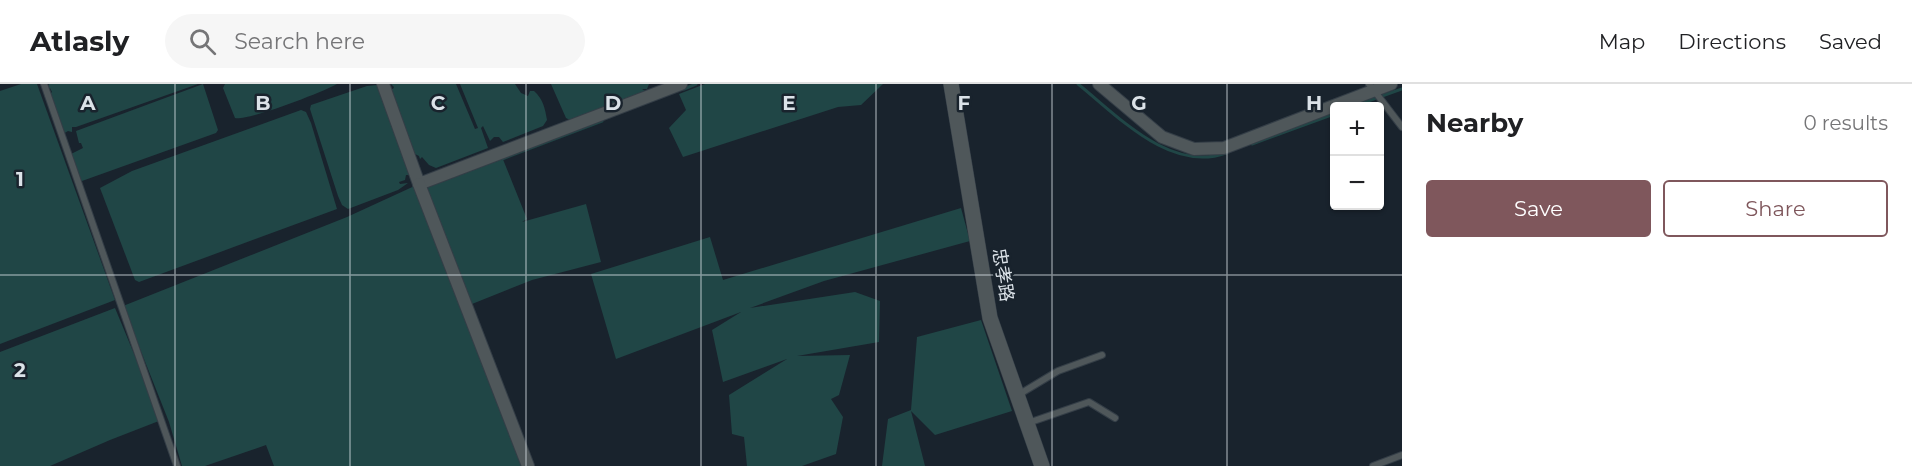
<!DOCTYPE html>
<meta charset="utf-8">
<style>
:root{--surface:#fff;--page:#f6f6f6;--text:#202124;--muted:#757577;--line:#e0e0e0;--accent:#7f575c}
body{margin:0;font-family:Montserrat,"Noto Sans TC",sans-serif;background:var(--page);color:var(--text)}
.controls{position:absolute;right:18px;top:18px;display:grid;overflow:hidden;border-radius:6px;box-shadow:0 2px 4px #0004}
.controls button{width:54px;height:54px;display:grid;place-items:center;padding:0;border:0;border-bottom:2px solid var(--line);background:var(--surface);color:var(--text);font:30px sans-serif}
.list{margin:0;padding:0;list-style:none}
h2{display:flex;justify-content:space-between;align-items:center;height:78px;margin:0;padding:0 24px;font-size:26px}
h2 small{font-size:20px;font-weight:400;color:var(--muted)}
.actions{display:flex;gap:12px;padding:18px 24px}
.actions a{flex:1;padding:14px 0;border:2px solid var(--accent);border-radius:6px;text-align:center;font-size:21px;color:var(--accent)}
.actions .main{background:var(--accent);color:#fff}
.icon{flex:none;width:33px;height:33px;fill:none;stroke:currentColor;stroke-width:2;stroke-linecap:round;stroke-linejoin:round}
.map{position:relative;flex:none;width:1402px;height:382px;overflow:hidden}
header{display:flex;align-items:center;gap:36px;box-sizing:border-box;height:84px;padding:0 30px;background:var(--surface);border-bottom:2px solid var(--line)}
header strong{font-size:28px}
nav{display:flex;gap:33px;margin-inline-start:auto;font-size:21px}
.search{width:420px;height:54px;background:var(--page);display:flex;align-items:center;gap:15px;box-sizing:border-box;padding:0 21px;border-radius:33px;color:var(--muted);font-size:22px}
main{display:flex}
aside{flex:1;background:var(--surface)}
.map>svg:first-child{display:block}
.water{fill:#204646}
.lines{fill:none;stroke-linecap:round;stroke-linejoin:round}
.stream{stroke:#204646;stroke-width:3}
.service-casing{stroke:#343e47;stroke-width:8}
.minor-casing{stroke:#343e47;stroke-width:14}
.tertiary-casing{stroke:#343e47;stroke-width:16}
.service{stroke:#4f575a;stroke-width:6}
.minor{stroke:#4f575a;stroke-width:12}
.tertiary{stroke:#4f575a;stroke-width:15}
.grid{fill:none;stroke:#dbe2e8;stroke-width:1.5;stroke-opacity:0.55}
.labels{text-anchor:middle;stroke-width:5;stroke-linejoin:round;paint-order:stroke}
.street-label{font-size:18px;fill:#dbe2e8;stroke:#19232d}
.grid-label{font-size:20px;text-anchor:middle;font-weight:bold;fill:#dbe2e8;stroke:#19232d;stroke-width:5;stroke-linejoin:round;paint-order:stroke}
</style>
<header>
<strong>Atlasly</strong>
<div class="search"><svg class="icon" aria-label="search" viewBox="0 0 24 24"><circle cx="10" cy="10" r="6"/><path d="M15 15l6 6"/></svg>Search here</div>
<nav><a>Map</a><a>Directions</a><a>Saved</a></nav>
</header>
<main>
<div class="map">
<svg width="1402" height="382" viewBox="0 0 1402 382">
<rect width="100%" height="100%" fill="#19232d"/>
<g class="water">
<path d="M 21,0 L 37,0 L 115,216 L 0,260 L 0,7 Z"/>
<path d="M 49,0 L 198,0 L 76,43 L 72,43 L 72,48 L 68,47 L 63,50 L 50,10 L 52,8 L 50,4 L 48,5 Z"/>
<path d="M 203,0 L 218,46 L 216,49 L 82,97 L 79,95 L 71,70 L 83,64 L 81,59 L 79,59 L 76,47 Z"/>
<path d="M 225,0 L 337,0 C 323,8 248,37 235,34 L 223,4 Z"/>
<path d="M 391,0 L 456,0 L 475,45 L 478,44 L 460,0 L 515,0 L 521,9 L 528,12 L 530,7 L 534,7 C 543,15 545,24 547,36 L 543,42 L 503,58 L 499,53 L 494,53 L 490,57 L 483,42 L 481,44 L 488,64 L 436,84 L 429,81 L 422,73 L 420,75 L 419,72 L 415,70 L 390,4 L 393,5 L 394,3 Z"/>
<path d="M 551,0 L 649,0 L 647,5 L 642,5 L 645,7 L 570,36 L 566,34 Z"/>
<path d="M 705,0 L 883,0 L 861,21 L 838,23 L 683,73 L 669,44 L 686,26 L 679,10 Z"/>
<path d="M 377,1 L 409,91 L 406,91 L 405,96 L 399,98 L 400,100 L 408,99 L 398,106 L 348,125 L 342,121 L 338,112 L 310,25 L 311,21 L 367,2 Z"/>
<path d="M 301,26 L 306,28 L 311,39 L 337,125 L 139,198 L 135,196 L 100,104 L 132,87 Z"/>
<path d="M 500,68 L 527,135 L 522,138 L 586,120 L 601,178 L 532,196 L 467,222 L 523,382 L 274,382 L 266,361 L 205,382 L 182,382 L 169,338 L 123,222 L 347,133 L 421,99 Z"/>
<path d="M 961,124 L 970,157 L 824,197 L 750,224 L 855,208 L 880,217 L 879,258 L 797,272 L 850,271 L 839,311 L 831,315 L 843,333 L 836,370 L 802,382 L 747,382 L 744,353 L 732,350 L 729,311 L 787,275 L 723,298 L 712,246 L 741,228 L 616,275 L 591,190 L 710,153 L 723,196 Z"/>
<path d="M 115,224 L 149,306 L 164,335 L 110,356 L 50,382 L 0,382 L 0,268 Z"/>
<path d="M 981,236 L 1012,327 L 935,351 L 911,327 L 925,382 L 882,382 L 888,335 L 911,326 L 917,253 Z"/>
</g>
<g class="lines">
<g class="stream">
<path d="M 1078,0 C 1118,32 1170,89 1226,69"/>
<path d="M 684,5 L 696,0"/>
<path d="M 1354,22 L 1402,5"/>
<path d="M 1252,60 L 1334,30"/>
<path d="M 502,75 L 602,37"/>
</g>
<g class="service-casing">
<g id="service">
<path d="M 44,0 L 177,382"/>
<path d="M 1369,0 L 1402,43"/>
<path d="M 1018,311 L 1058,287 L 1102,271"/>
<path d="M 1028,339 L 1089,318 L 1115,334"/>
<path d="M 1373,382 L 1402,371"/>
</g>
</g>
<g class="minor-casing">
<g id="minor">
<path d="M 383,0 L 419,100 L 681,0"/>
<path d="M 1099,0 L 1162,53 L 1194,65 L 1224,64 L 1391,0"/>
<path d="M 419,100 L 528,382"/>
</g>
</g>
<g class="tertiary-casing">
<path id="tertiary" d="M 951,0 L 990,234 L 1042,382"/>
</g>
<use href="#service" class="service"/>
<use href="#minor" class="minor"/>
<use href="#tertiary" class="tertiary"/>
</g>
<path class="grid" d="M 175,0 L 175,382M 350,0 L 350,382M 526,0 L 526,382M 701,0 L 701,382M 876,0 L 876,382M 1052,0 L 1052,382M 1227,0 L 1227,382M 0,191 L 1402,191"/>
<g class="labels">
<g class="street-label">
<text transform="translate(1003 191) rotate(81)" y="6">忠孝路</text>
</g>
</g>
<g class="grid-label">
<text x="88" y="26">A</text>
<text x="263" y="26">B</text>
<text x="438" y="26">C</text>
<text x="613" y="26">D</text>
<text x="789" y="26">E</text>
<text x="964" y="26">F</text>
<text x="1139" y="26">G</text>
<text x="1314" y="26">H</text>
<text x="20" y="102">1</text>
<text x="20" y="293">2</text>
</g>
</svg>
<div class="controls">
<button>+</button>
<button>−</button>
</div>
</div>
<aside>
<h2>Nearby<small>0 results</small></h2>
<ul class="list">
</ul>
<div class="actions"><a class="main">Save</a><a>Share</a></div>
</aside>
</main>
